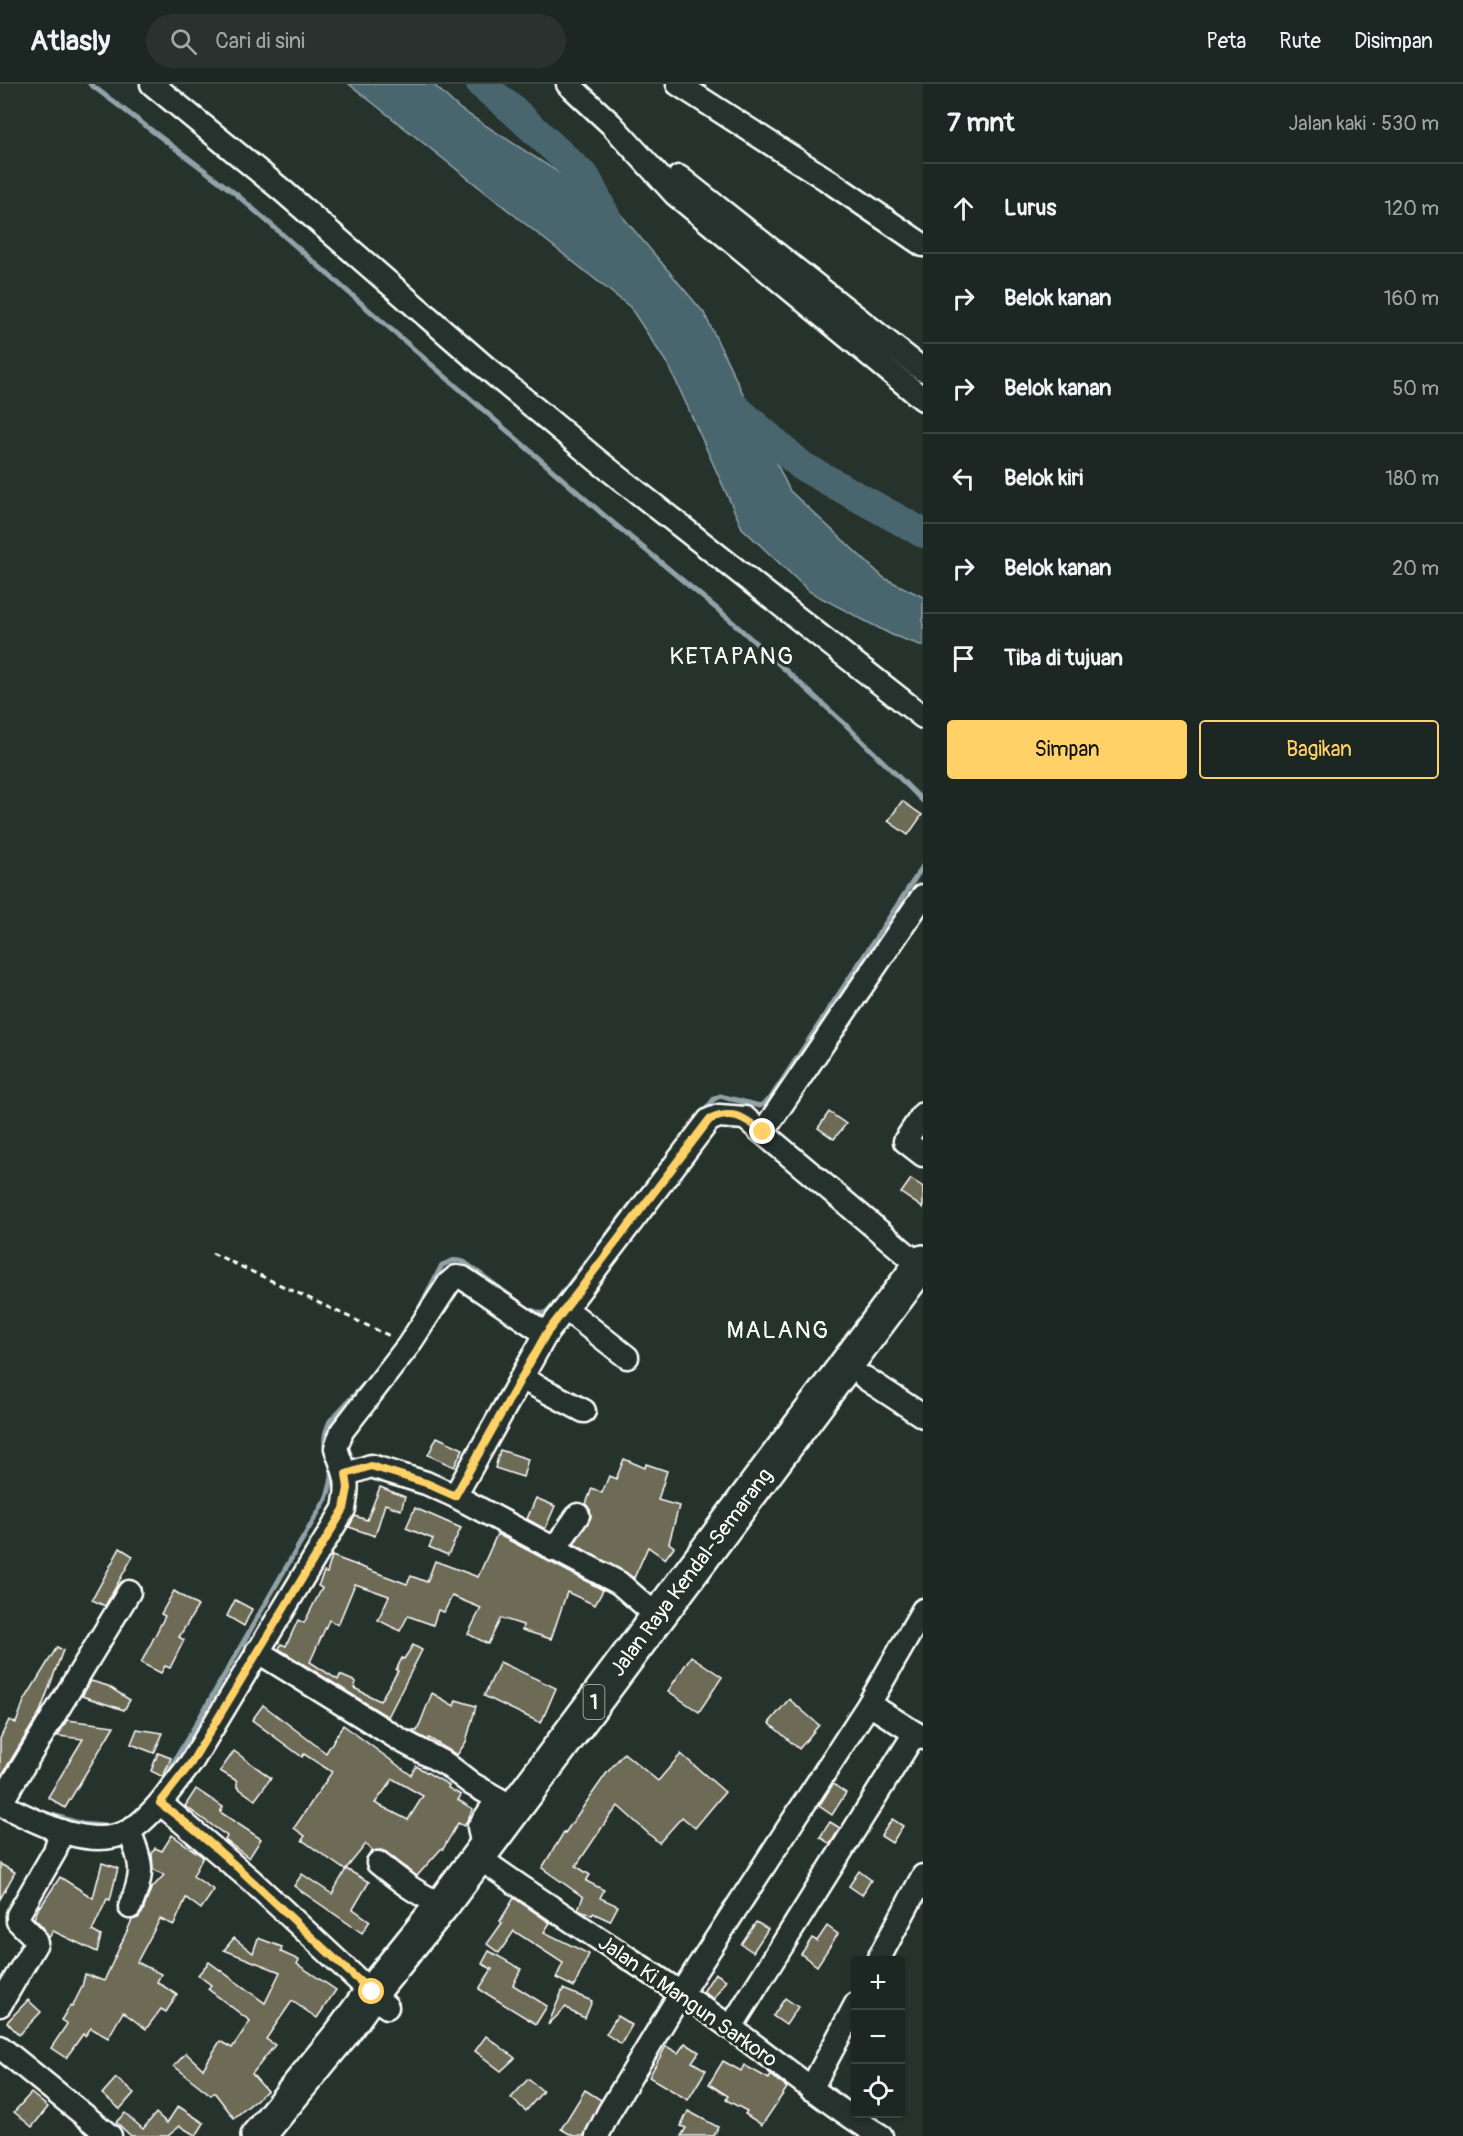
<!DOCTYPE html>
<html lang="id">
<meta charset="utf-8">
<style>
:root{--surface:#1c2622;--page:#29322f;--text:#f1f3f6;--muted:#a0a5a5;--line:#3a4340;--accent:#ffd166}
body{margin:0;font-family:Pangolin,sans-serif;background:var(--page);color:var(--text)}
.controls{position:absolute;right:18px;bottom:18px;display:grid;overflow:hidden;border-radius:6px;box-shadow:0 2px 4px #0004}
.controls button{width:54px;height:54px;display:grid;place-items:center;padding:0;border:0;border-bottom:2px solid var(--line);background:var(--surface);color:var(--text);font:30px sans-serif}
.stop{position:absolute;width:18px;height:18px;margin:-14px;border:4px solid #ffd166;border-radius:50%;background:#fff}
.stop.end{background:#ffd166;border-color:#fff;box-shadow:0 2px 6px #0008}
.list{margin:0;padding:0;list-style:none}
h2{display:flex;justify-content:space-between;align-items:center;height:78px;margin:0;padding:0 24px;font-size:26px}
h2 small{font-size:20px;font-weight:400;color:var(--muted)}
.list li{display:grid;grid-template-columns:39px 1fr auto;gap:18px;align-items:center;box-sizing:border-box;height:90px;padding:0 24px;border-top:2px solid var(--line)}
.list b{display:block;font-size:22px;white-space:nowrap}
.list em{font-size:20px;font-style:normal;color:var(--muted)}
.actions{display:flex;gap:12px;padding:18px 24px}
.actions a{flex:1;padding:14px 0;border:2px solid var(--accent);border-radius:6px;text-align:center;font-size:21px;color:var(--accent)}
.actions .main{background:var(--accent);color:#111}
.icon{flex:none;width:33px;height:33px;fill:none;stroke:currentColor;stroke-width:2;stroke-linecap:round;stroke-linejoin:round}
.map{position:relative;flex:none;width:923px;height:2052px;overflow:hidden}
header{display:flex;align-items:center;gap:36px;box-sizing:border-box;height:84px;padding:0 30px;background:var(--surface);border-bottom:2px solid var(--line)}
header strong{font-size:28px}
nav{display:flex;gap:33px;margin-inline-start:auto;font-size:21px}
.search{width:420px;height:54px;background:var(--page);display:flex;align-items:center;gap:15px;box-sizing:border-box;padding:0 21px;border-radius:33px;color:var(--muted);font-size:22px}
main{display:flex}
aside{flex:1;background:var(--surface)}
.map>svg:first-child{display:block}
.water{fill:#48666e;stroke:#91a3a8;stroke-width:1.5}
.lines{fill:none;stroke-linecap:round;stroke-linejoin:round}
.stream{stroke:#91a3a8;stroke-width:5}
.river{stroke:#48666e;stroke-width:30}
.building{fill:#6d6b56;stroke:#fff;stroke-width:1.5;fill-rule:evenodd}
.minor-casing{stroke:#fff;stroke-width:27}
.highway-casing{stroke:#fff;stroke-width:38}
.path{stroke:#fff;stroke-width:3;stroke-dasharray:6 4.5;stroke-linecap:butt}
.minor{stroke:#26332d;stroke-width:22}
.highway{stroke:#26332d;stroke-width:33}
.route{stroke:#ffd166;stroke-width:8}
.labels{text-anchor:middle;stroke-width:6;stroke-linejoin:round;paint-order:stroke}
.shield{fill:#26332d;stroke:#bec2c0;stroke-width:1.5}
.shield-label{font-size:20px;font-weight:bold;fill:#fff}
.street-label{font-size:21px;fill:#fff;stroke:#26332d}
.quarter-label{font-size:24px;letter-spacing:1.5px;fill:#fff;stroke:#26332d}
</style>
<header>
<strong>Atlasly</strong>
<div class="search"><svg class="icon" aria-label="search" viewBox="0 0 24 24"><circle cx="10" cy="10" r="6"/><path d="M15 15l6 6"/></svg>Cari di sini</div>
<nav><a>Peta</a><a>Rute</a><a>Disimpan</a></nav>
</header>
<main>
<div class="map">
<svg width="923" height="2052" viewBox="0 0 923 2052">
<rect width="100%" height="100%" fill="#26332d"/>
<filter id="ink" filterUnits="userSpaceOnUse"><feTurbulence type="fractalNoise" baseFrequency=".0167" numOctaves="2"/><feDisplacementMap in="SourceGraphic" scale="12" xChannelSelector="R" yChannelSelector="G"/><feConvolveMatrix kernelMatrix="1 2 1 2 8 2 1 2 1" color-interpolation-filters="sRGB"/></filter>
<g filter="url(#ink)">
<path class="water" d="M 349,0 L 433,0 L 460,25 L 617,126 L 704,229 L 790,407 L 884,494 L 923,513 L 923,562 L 892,551 L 810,508 L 742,444 L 670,284 L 630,223 Z"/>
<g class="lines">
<g class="stream">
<path d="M 90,0 L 236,110 L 606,433 L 728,534 L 845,640 L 923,717"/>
<path d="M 702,1030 L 714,1015 L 720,1012 L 760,1022 L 770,1015 L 923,782"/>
<path d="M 420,1223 L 442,1181 C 452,1177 452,1175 464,1178 L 520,1219"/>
<path d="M 530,1226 L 543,1230 L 550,1225 L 633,1117"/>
<path d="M 157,1706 C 215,1610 269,1511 326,1415 C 329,1406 333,1397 332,1387 C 328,1366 319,1359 330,1337 L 370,1294"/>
<path d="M 36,1726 L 82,1740 L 105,1742"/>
</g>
<g class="river">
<path d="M 481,0 L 514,27 L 586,94 L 614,149"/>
<path d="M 732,321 L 802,382 L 923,449"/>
</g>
</g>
<g class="building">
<path d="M 902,717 L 922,731 L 908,751 L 888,737 Z"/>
<path d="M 829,1028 L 846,1040 L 834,1055 L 818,1044 Z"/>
<path d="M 911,1095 L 923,1103 L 923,1124 L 901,1109 Z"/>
<path d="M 437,1353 L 463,1365 L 454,1383 L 428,1371 Z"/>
<path d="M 500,1366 L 528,1375 L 523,1393 L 495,1384 Z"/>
<path d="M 624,1375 L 645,1384 L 646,1380 L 667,1387 L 658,1416 L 679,1422 L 669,1459 L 674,1463 L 665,1475 L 648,1463 L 634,1494 L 574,1460 L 591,1433 L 590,1426 L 586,1420 L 592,1404 L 602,1409 L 609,1392 L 616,1395 Z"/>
<path d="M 380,1403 L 405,1413 L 401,1426 L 385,1420 L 375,1452 L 349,1443 L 355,1432 L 367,1436 Z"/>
<path d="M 536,1414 L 555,1422 L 545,1445 L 527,1435 Z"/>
<path d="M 415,1424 L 461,1444 L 448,1471 L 429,1463 L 433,1455 L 406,1444 Z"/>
<path d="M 497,1450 L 603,1506 L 595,1521 L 567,1508 L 551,1555 L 522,1546 L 523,1541 L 501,1534 L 488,1560 L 468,1550 L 481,1524 L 452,1512 L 444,1528 L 438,1526 L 433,1541 L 408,1532 L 400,1547 L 378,1536 L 389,1512 L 355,1500 L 338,1541 L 329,1536 L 310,1578 L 338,1596 L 340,1591 L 356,1598 L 354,1604 L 380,1617 L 398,1587 L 396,1586 L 402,1574 L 404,1575 L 413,1561 L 422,1566 L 388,1633 L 279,1565 L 281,1560 L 286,1562 L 298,1536 L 304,1539 L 322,1504 L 318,1502 L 324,1488 L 327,1489 L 332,1472 L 407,1500 L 411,1492 L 427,1498 L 435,1477 L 478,1493 Z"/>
<path d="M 120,1464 L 133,1472 L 105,1522 L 92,1516 Z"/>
<path d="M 174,1507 L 198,1522 L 179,1553 L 184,1556 L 170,1584 L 165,1582 L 161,1589 L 141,1579 L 165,1532 L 161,1530 Z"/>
<path d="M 235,1516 L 252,1525 L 244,1542 L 227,1532 Z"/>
<path d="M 57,1563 L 63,1566 L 40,1628 L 0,1694 L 0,1655 L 9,1636 L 16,1639 L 24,1617 Z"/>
<path d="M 691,1572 L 722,1593 L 699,1628 L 668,1607 Z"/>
<path d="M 500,1578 L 556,1604 L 541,1639 L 484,1612 Z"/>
<path d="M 91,1597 L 108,1602 L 130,1616 L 124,1626 L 82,1612 Z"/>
<path d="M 432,1609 L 454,1622 L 456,1616 L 476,1622 L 466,1658 L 457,1671 L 429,1654 L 428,1656 L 409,1646 L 417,1647 Z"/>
<path d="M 789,1615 L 819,1641 L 799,1665 L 769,1639 Z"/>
<path d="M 263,1621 L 326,1669 L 343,1641 L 411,1691 L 416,1682 L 449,1701 L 448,1704 L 461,1711 L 458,1716 L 473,1725 L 464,1742 L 458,1739 L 443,1765 L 441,1765 L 417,1792 L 386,1768 L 381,1766 L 373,1767 L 366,1760 L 345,1786 L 302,1756 L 305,1752 L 294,1744 L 332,1688 L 304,1670 L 302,1673 L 252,1636 ZM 393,1695 L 423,1712 L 408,1736 L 375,1719 Z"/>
<path d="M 67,1636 L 114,1642 L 65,1724 L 48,1713 L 83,1655 L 58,1652 Z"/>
<path d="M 137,1645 L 163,1649 L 154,1669 L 131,1660 Z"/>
<path d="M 234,1667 L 271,1694 L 255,1716 L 237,1703 L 237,1697 L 220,1687 Z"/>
<path d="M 158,1669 L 171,1674 L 163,1693 L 151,1687 Z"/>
<path d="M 624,1669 L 658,1697 L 681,1670 L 725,1708 L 695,1744 L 682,1733 L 659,1759 L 618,1722 L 612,1730 L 611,1730 L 576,1782 L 590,1791 L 586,1797 L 604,1806 L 600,1814 L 618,1822 L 610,1837 L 593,1829 L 592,1831 L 578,1825 L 583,1813 L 542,1784 L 564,1748 L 565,1749 L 606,1690 Z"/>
<path d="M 833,1700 L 846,1709 L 832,1731 L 819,1722 Z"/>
<path d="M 196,1705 L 223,1723 L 220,1728 L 261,1755 L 249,1774 L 225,1756 L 227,1752 L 185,1722 Z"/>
<path d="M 892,1735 L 903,1742 L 892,1759 L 881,1752 Z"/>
<path d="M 830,1738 L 840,1744 L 830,1760 L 820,1753 Z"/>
<path d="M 172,1751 L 203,1773 L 193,1792 L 214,1806 L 201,1825 L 186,1814 L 174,1841 L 160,1835 L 137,1878 L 161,1890 L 157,1898 L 177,1911 L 166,1928 L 161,1925 L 146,1945 L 123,1928 L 108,1954 L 91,1944 L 85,1952 L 83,1950 L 66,1974 L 51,1964 L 67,1940 L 61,1936 L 70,1922 L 72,1923 L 82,1903 L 85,1890 L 104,1897 L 132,1836 L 138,1834 L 142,1829 L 151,1805 L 164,1791 L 153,1785 L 152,1770 L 155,1764 L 162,1767 Z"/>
<path d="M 102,1779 L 118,1784 L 110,1816 L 107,1815 L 92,1847 L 101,1852 L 97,1868 L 53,1847 L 49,1854 L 43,1843 L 34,1834 L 40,1821 L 41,1822 L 60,1793 L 93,1814 Z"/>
<path d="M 0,1780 L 15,1788 L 0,1815 Z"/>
<path d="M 346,1785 L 369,1798 L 353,1825 L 370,1837 L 362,1849 L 294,1802 L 302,1790 L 332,1810 Z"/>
<path d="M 859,1787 L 871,1796 L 862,1811 L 849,1802 Z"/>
<path d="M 514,1814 L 550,1839 L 544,1848 L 589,1870 L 574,1903 L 556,1894 L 563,1879 L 514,1847 L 499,1869 L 487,1860 L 502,1839 L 500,1837 Z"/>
<path d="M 756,1838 L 768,1845 L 753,1868 L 741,1860 Z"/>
<path d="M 827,1842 L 838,1850 L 817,1882 L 801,1870 L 812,1854 L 817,1857 Z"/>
<path d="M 234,1854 L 253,1869 L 258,1854 L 282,1863 L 281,1868 L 299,1876 L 297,1880 L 336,1906 L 317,1934 L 292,1917 L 266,1955 L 275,1961 L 252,1990 L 267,2007 L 234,2034 L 214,2008 L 211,2011 L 174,1982 L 186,1969 L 203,1985 L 220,1957 L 232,1964 L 250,1937 L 208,1905 L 211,1901 L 198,1891 L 209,1878 L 265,1919 L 280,1888 L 224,1866 Z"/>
<path d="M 489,1867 L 521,1885 L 513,1901 L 547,1922 L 536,1940 L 479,1905 L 492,1885 L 482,1880 Z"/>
<path d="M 715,1889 L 726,1896 L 714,1915 L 703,1908 Z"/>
<path d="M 563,1905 L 592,1917 L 585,1934 L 572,1928 L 566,1923 L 548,1941 Z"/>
<path d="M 785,1914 L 798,1923 L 786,1941 L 773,1932 Z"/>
<path d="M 28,1916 L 41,1928 L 19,1951 L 7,1938 Z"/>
<path d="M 617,1932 L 632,1941 L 621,1960 L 606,1950 Z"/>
<path d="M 486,1952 L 515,1974 L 501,1987 L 475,1967 Z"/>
<path d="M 685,1959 L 699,1968 L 692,1978 L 706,1986 L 688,2016 L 649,1993 L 666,1962 L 678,1969 Z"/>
<path d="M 723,1977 L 741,1987 L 744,1981 L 769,1995 L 771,1991 L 787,2004 L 762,2041 L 745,2030 L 747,2027 L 726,2016 L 728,2012 L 709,2000 Z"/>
<path d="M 116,1994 L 134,2009 L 120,2025 L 102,2010 Z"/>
<path d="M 528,1995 L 543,2007 L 526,2027 L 511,2014 Z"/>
<path d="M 585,2006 L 601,2016 L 584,2052 L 573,2052 L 561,2045 Z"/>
<path d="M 31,2009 L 48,2023 L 32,2043 L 14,2028 Z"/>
<path d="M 178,2022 L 204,2039 L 196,2052 L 180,2042 L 168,2052 L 131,2052 L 116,2038 L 125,2029 L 143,2045 L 156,2029 L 167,2039 Z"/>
<path d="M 688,2027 L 718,2043 L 714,2052 L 681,2052 L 686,2044 L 681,2042 Z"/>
</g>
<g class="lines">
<g class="minor-casing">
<g id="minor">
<path d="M 152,0 L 283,107 L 483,281 L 598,377 L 923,633"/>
<path d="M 568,0 L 611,40 L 675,110 L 923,315"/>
<path d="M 678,0 L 826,95 L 923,161"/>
<path d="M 679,93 L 923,286"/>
<path d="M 923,1030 L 905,1057 L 923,1071"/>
<path d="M 763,1048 L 923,812"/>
<path d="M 566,1225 L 627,1273"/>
<path d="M 521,1294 L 584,1327"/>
<path d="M 865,1294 L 923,1332"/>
<path d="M 347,1390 L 371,1382 L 426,1399 L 455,1412 L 619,1499 L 657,1532"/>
<path d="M 455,1412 L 546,1250 L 709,1036 L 719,1032 L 745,1034 L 923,1184"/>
<path d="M 554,1466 L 578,1431"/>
<path d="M 257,1567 L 402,1657 L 446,1680 L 472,1700 L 514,1724"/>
<path d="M 869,1620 L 923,1654"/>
<path d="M 160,1719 L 191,1679 L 344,1425 C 350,1393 345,1392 336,1364 L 342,1347 L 408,1262 L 449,1199 L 456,1193 L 463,1194 L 546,1250"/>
<path d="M 0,1720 C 36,1737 89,1768 129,1747 C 141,1740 151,1729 160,1719 L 252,1797 L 387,1923"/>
<path d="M 0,1720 L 129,1508"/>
<path d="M 129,1747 C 143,1780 144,1790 130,1823"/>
<path d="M 489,1758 L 481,1753 L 479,1743 L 498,1715"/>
<path d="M 478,1773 C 556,1829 639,1879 717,1934 C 772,1973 823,2017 881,2052"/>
<path d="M 378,1779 C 398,1795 418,1812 443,1820"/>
<path d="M 878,1876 L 923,1792"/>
<path d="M 0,1921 L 36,1859 L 33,1852 L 18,1837 L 18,1831 L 55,1767 L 61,1747"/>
<path d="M 731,1943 L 915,1649"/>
<path d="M 0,1963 L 110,2052"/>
<path d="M 811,2005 L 856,1920"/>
<path d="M 597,2052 L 609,2028 L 681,1909 L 869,1620 L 923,1526"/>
</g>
</g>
<g class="highway-casing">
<path id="highway" d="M 258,2052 L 343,1948 L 372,1908 L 443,1820 L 923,1178"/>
</g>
<path class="path" d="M 212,1169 L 392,1253"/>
<use href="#minor" class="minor"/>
<use href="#highway" class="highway"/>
</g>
</g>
<g class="lines" filter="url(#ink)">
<path class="route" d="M 372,1908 C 300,1846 236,1775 160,1719 L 191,1679 L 344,1425 L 348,1404 L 346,1390 L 371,1382 L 426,1399 L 455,1412 L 546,1250 L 709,1036 C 732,1025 744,1033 763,1048"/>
</g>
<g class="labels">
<rect class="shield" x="583.5" y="1601" width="21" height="34" rx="4.5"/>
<g class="shield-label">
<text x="594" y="1625">1</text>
</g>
<g class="street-label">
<text transform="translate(691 1488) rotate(-53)" y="7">Jalan Raya Kendal-Semarang</text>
<text transform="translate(688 1917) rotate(35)" y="7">Jalan Ki Mangun Sarkoro</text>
</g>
<g class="quarter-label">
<text x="732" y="580">KETAPANG</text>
<text x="778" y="1254">MALANG</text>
</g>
</g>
</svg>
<div class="controls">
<button>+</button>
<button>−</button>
<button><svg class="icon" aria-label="locate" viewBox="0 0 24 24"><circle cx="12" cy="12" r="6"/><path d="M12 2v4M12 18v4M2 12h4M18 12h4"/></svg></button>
</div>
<div class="stop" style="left:372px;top:1908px"></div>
<div class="stop end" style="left:763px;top:1048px"></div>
</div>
<aside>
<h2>7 mnt<small>Jalan kaki · 530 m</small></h2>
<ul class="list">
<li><svg class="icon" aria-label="ahead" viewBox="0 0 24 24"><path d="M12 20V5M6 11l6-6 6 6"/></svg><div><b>Lurus</b></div><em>120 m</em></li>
<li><svg class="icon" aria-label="right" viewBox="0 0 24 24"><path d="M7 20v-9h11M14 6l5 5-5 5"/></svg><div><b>Belok kanan</b></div><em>160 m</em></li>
<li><svg class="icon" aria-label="right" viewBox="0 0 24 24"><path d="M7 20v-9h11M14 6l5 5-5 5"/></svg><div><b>Belok kanan</b></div><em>50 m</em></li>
<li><svg class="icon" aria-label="left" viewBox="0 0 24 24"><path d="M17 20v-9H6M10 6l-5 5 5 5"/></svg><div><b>Belok kiri</b></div><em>180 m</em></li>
<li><svg class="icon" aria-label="right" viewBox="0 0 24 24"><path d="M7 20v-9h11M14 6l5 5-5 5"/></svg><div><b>Belok kanan</b></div><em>20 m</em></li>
<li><svg class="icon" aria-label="arrive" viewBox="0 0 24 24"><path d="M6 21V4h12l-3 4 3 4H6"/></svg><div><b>Tiba di tujuan</b></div></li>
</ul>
<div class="actions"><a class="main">Simpan</a><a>Bagikan</a></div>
</aside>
</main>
